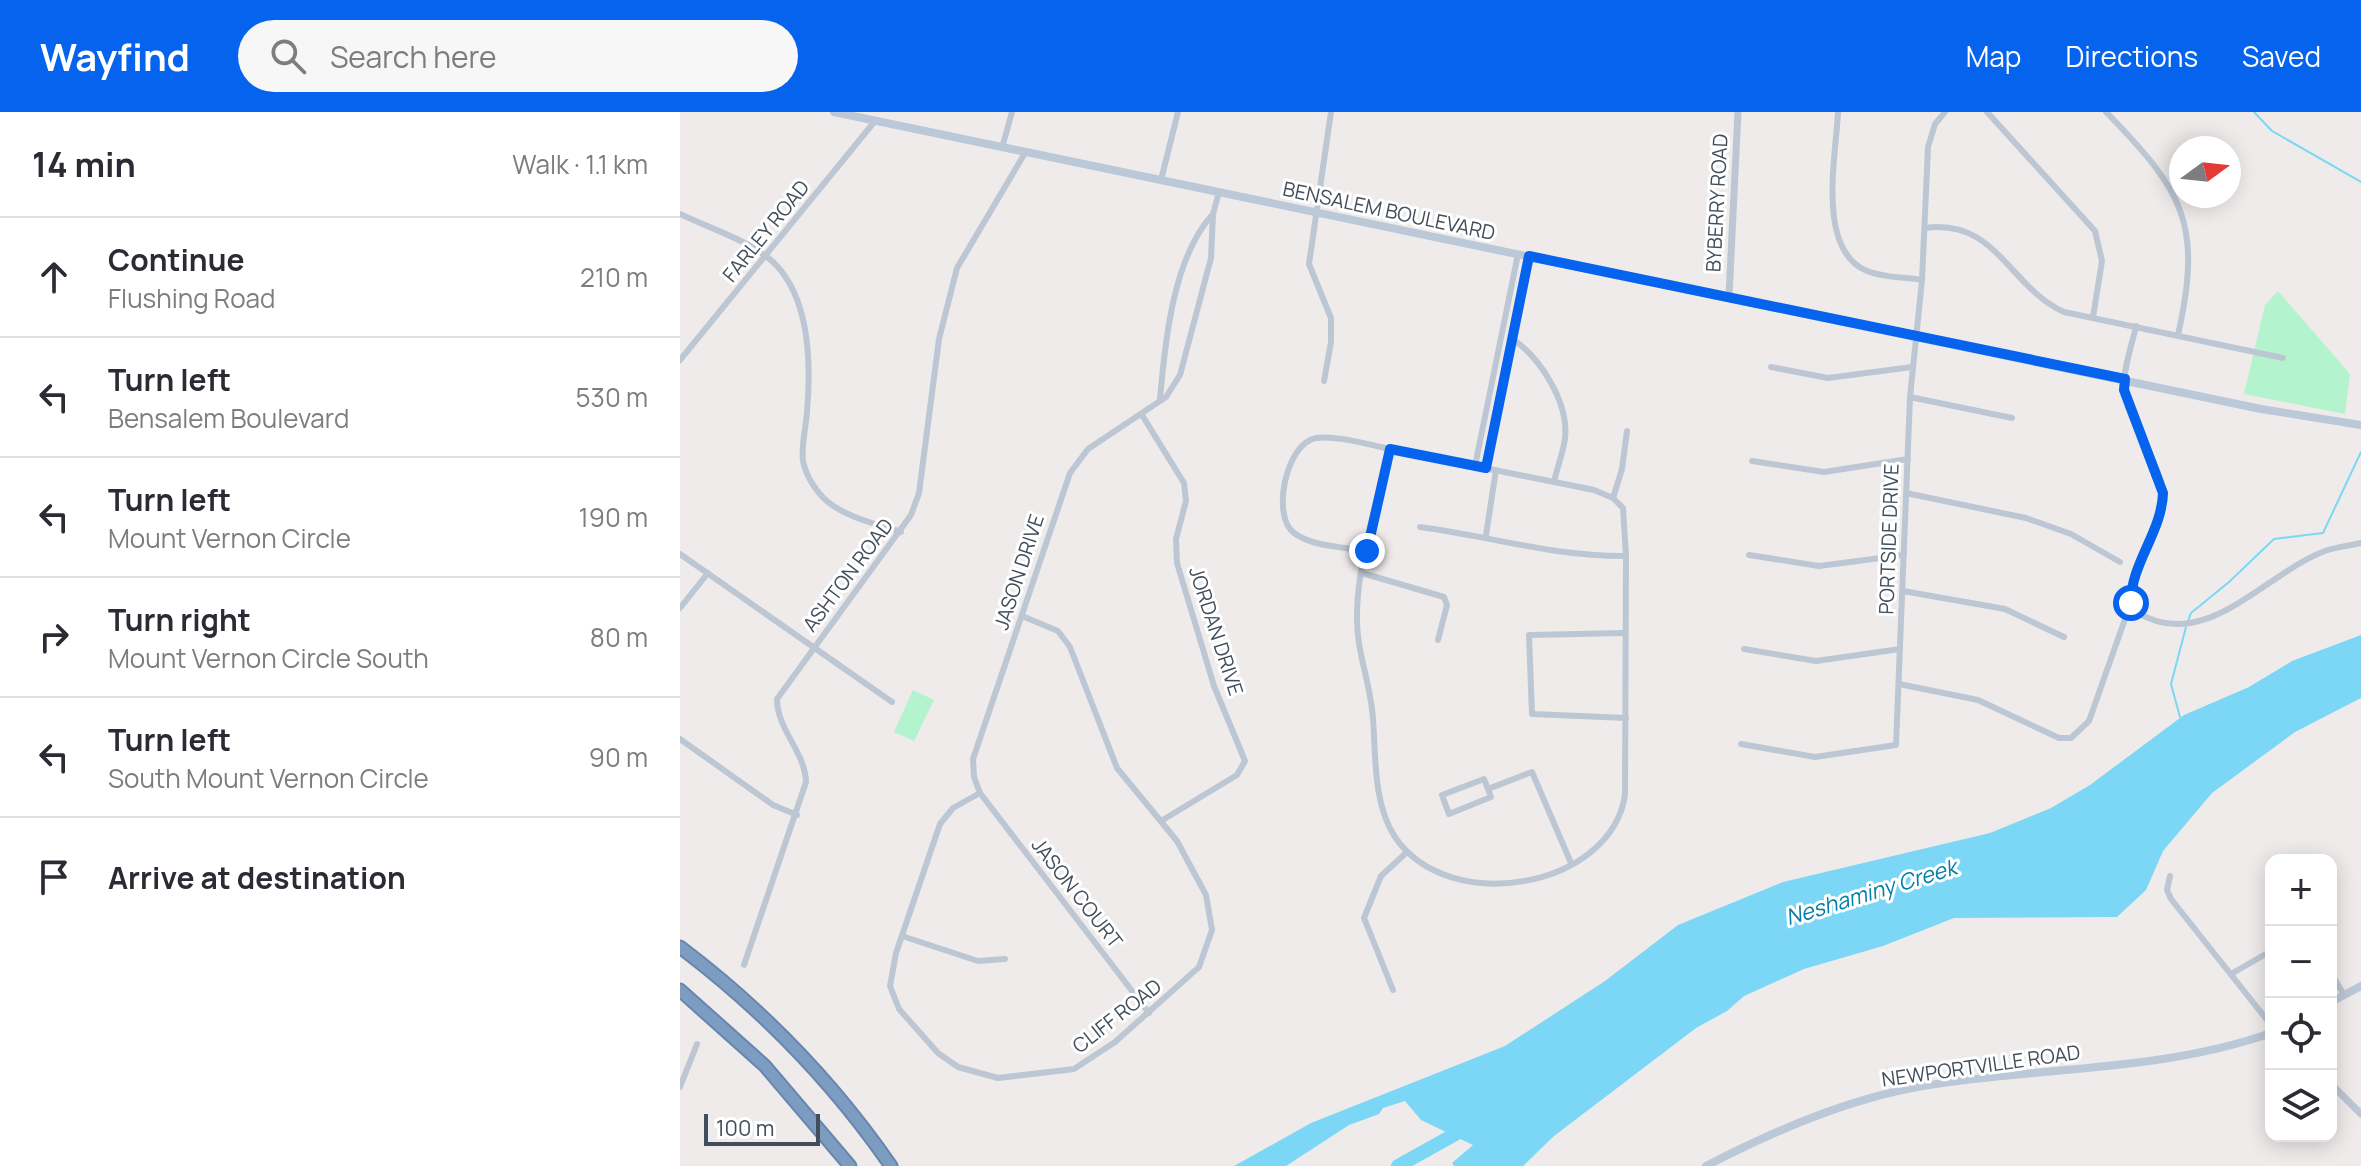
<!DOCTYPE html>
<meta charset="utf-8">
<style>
:root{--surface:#fff;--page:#f7f7f7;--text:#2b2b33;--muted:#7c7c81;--line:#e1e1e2;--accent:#0563ee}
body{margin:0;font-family:Manrope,sans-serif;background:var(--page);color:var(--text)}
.controls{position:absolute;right:24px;bottom:24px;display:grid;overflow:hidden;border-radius:16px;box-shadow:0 4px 20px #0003}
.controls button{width:72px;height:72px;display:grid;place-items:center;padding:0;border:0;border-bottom:2px solid var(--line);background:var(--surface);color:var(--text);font:40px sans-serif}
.compass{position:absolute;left:1489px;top:24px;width:72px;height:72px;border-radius:50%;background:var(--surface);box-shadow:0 4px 20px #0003;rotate:75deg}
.scale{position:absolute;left:24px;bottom:20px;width:116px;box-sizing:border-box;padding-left:8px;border:4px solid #424e5b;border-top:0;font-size:22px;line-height:28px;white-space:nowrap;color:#424e5b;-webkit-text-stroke:6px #fff;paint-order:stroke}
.stop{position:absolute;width:24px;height:24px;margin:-18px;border:6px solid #0563ee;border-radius:50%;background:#fff}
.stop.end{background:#0563ee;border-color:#fff;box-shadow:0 2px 8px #0008}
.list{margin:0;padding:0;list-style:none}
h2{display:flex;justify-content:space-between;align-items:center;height:104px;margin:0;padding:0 32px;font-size:34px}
h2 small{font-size:26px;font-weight:400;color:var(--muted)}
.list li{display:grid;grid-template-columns:52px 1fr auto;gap:24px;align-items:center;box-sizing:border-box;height:120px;padding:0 32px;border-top:2px solid var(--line)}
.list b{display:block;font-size:30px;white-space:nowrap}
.list p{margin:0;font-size:26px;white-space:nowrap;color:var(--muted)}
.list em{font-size:26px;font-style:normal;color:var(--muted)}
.icon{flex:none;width:44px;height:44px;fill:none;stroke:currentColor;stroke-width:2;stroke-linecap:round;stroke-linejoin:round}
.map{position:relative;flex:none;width:1681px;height:1054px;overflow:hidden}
header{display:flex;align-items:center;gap:48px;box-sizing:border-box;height:112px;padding:0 40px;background:var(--accent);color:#fff}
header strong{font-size:38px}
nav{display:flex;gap:44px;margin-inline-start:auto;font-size:28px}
.search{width:560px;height:72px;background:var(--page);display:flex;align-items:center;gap:20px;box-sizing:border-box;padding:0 28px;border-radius:44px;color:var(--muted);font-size:30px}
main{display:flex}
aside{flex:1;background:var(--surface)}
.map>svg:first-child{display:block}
.green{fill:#b3f3ce}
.water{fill:#7bd7f5}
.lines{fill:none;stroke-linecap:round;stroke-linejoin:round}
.stream{stroke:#7bd7f5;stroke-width:2}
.river{stroke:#7bd7f5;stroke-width:14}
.motorway-casing{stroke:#6886ad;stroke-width:15}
.minor{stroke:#bcc7d3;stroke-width:6}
.tertiary{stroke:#bcc7d3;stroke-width:7}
.secondary{stroke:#bbc8d7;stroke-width:8}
.motorway{stroke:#7d9cc1;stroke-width:11}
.route{stroke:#0563ee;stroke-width:10}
.labels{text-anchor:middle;stroke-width:6;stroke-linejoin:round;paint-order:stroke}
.street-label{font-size:20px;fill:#424e5b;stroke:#fff}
.water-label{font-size:22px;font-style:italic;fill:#017fa8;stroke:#fff}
</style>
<header>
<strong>Wayfind</strong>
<div class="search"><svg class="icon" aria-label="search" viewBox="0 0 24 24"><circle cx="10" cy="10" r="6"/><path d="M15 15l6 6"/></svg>Search here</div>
<nav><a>Map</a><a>Directions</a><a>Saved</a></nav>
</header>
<main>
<aside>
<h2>14 min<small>Walk · 1.1 km</small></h2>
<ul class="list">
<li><svg class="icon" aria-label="ahead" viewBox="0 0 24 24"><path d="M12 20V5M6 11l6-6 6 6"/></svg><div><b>Continue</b><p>Flushing Road</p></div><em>210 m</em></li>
<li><svg class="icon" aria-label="left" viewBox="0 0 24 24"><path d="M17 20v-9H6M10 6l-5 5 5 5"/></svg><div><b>Turn left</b><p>Bensalem Boulevard</p></div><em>530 m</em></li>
<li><svg class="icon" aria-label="left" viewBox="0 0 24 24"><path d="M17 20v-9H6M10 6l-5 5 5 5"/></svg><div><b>Turn left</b><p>Mount Vernon Circle</p></div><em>190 m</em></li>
<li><svg class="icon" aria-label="right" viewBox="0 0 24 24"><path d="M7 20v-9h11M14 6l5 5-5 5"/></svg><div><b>Turn right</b><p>Mount Vernon Circle South</p></div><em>80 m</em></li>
<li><svg class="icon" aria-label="left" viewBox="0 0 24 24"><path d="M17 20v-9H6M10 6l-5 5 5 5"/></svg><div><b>Turn left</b><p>South Mount Vernon Circle</p></div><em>90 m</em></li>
<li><svg class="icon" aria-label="arrive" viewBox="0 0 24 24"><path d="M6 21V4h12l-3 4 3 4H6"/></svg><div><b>Arrive at destination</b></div></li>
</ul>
</aside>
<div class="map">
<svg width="1681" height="1054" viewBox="0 0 1681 1054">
<rect width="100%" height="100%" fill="#efebeb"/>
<g class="green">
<path d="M 1598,179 L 1670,262 L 1665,302 L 1564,282 L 1585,193 Z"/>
<path d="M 233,578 L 254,588 L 234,629 L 214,620 Z"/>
</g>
<path class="water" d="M 1681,523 L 1681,586 L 1615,620 L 1532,681 L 1483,739 L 1466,778 L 1437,805 L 1274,806 L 1203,834 L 1124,857 L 1064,884 L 1047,899 L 1016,916 L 874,1024 L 843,1054 L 774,1054 L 772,1051 L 793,1033 L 741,1008 L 725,989 L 703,996 L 699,1002 L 669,1013 L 606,1054 L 554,1054 L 631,1011 L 825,934 L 925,869 L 998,813 L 1103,770 L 1310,721 L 1371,696 L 1410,673 L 1504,603 L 1569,575 L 1612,549 Z"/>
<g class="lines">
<g class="stream">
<path d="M 1574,0 L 1592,19 L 1681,70"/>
<path d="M 1508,509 L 1511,501 L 1549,470 L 1594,427 L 1643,421 L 1681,340"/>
<path d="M 1500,605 L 1491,572 L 1506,515"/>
</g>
<path class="river" d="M 718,1054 L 788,1015"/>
<g class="motorway-casing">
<g id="motorway">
<path d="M 0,835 C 82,897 153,970 211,1054"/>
<path d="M 0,878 L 85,954 L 170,1054"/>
</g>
</g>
<g class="minor">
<path d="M 1158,0 C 1156,45 1136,138 1187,159 C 1204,166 1225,165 1242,168"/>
<path d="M 1307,0 L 1415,119 L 1422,149 L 1413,205"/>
<path d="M 1426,0 C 1503,79 1523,111 1498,223"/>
<path d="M 322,36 L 332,0"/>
<path d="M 481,68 L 498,0"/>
<path d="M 0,102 C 29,116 68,128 92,149 C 131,185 131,253 127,300 C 126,315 121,333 123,349 C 126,364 136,380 148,390 C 168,406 197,412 221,420"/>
<path d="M 1245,116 C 1316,106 1329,175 1384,200 L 1603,246"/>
<path d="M 1456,214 C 1452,233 1443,257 1444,276 C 1446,312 1486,352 1483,393 C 1480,427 1439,465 1455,499 C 1524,544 1585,461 1645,439 C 1656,435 1669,434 1681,431"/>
<path d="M 831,226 C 860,245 889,290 885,327 C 883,341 877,356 874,370"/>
<path d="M 0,248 L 195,9"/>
<path d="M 1091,255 L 1148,266 L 1232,255"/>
<path d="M 644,269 L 651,230 L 651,206 L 629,152 L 651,0"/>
<path d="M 1230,285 L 1332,306"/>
<path d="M 480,287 C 485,230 493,145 533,102"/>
<path d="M 462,303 L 504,371 L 506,389 L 496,427 L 497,451 L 534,574 L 565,649 L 557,663 L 481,709"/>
<path d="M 1072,349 L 1144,360 L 1228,347"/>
<path d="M 795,354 L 838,142"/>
<path d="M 806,356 L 849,144"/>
<path d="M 1226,381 L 1346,406 L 1391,422 L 1440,450"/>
<path d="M 933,386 L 942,357 L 947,319"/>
<path d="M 740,415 C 809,424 876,445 946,444"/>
<path d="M 806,423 L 816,358"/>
<path d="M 687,439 C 665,435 633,435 614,421 C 591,404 606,331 636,326 C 658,323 689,333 710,337 L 914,378 L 933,386 L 943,396 L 946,444 L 945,683 C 931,776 769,805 715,725 C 693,691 696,645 693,607 C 691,572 676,539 677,504 C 677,453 697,387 710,337"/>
<path d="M 0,442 L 212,590"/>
<path d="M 1069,443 L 1139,454 L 1224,443"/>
<path d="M 682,461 L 764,485 L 767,493 L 758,528"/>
<path d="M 1223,479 L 1325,497 L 1384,525"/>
<path d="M 0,496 L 28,461"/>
<path d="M 945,521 L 849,523 L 852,602 L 946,606"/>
<path d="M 1064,537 L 1136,549 L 1220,537"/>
<path d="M 1219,572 L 1298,588 L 1379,626 L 1391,626 L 1409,609 L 1445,507"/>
<path d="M 0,627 L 93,693 L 117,703"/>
<path d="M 1061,632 L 1135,645 L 1216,633 L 1230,285 L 1242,168 L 1248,35 L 1255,12 L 1265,0"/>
<path d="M 808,677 L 811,685 L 769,702 L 762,683 L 804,667 L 808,677 L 852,660 L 891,751"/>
<path d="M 300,681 L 273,696 L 260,712 L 216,841 L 210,874 L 219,897 L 258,941 L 278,955 L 318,966 L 394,957 L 435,930 L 519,855 L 532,818 L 526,783 L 497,729 L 437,656 L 390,535 L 378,519 L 342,504"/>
<path d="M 1490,764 L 1487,778 L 1491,787 L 1591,913"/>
<path d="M 222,824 L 298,849 L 325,847"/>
<path d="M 64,853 L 126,670 C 125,639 97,618 97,587 L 231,403 L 239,381 L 259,227 L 277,156 L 345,41"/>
<path d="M 1651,861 L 1664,883"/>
<path d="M 1551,862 L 1591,839"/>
<path d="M 713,878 L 684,806 L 701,764 L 727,740"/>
<path d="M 469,901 L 300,681 L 294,665 L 293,647 L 390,361 L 408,337 L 486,285 L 500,263 L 531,146 L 533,102 L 539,80"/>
<path d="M 0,975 L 17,932"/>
</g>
<g class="tertiary">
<path d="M 1049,184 L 1058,0"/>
<path d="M 1651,972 L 1681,1002"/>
</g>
<g class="secondary">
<path d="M 154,0 L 1581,297 L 1681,313"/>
<path d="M 1651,890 L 1681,874"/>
<path d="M 1026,1054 C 1094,1019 1167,987 1243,974 C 1357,955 1481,960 1591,921"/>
</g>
<use href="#motorway" class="motorway"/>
</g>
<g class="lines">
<path class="route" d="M 687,439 L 710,337 L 806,356 L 849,144 L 1445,267 L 1444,278 L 1483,381 C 1482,420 1450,453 1451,491"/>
</g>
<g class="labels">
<g class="street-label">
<text transform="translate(1037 91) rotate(-87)" y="7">BYBERRY ROAD</text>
<text transform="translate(709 99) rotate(12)" y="7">BENSALEM BOULEVARD</text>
<text transform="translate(86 119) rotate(-51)" y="7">FARLEY ROAD</text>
<text transform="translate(1209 427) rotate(-88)" y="7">PORTSIDE DRIVE</text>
<text transform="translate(339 460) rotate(-72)" y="7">JASON DRIVE</text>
<text transform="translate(168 463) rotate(-53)" y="7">ASHTON ROAD</text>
<text transform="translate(536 519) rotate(72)" y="7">JORDAN DRIVE</text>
<text transform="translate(397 781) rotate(52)" y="7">JASON COURT</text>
<text transform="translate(437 904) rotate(-38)" y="7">CLIFF ROAD</text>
<text transform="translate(1301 954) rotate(-8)" y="7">NEWPORTVILLE ROAD</text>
</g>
<g class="water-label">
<text transform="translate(1191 780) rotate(-17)" y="8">Neshaminy Creek</text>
</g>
</g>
</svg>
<div class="controls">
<button>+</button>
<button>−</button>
<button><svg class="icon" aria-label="locate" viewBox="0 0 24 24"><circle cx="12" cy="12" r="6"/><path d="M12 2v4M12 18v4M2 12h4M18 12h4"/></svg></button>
<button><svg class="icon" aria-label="layers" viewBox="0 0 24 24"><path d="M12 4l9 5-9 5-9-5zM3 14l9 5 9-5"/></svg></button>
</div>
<svg class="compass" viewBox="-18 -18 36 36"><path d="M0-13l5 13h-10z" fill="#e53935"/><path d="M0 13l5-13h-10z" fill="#7c7c81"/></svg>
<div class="scale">100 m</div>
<div class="stop" style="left:1451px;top:491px"></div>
<div class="stop end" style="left:687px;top:439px"></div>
</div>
</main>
